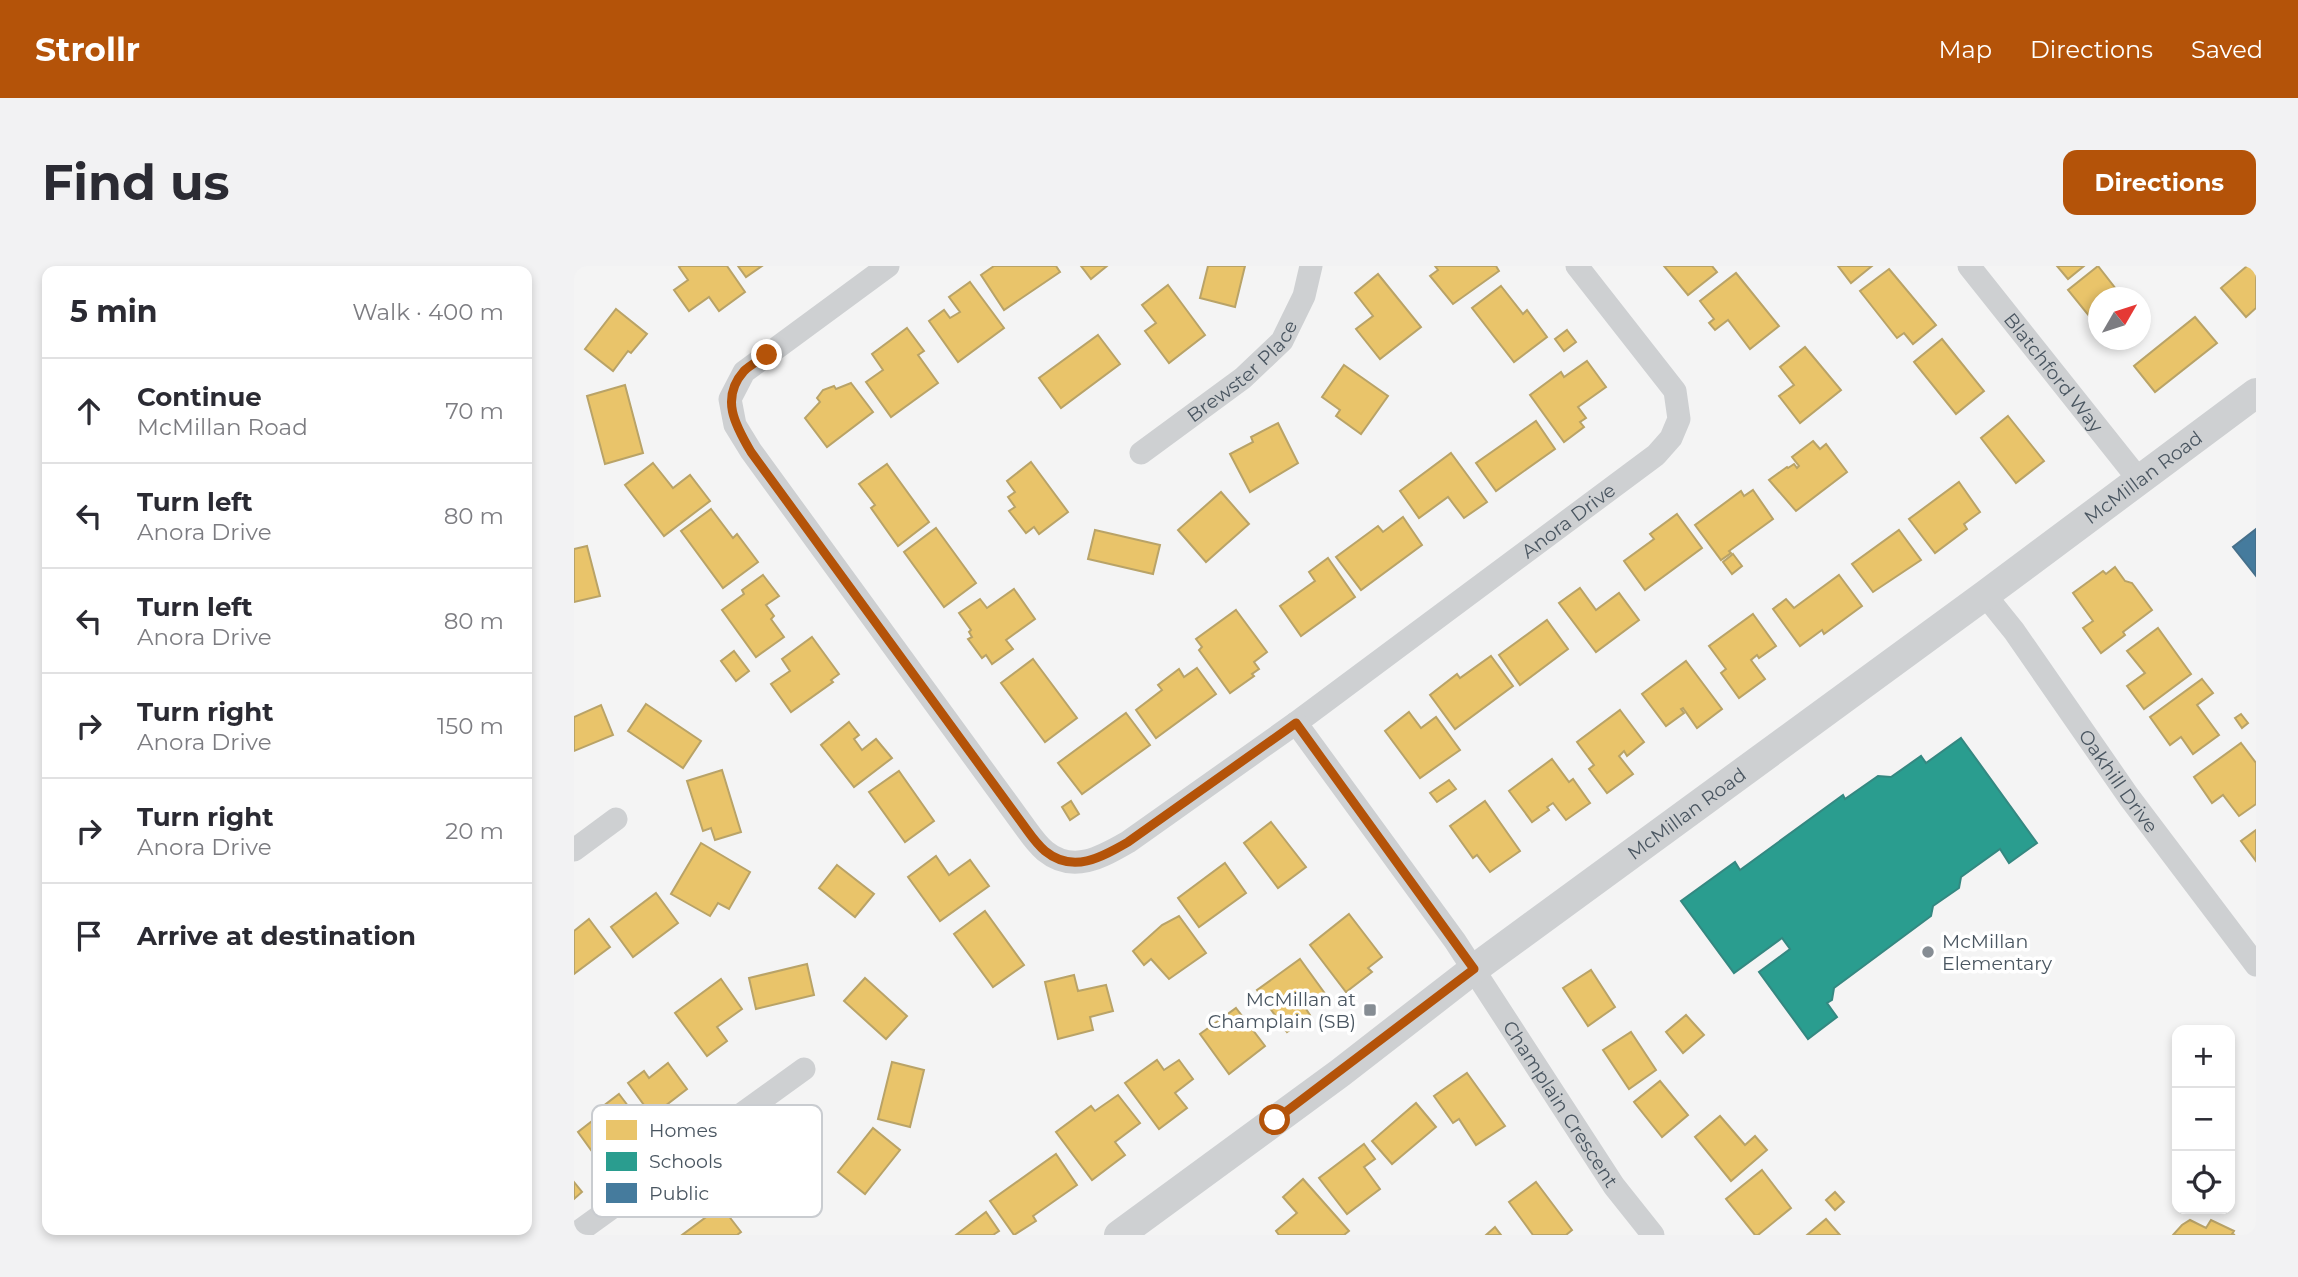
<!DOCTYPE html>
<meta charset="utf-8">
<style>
:root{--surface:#fff;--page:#f2f2f3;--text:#2b2b33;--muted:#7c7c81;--line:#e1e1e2;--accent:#b45309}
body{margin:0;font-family:Montserrat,sans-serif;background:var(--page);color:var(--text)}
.controls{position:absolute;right:21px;bottom:21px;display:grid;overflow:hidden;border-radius:14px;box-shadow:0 4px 10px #0003}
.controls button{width:63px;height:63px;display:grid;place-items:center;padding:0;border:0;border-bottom:2px solid var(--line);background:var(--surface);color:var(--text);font:35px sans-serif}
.compass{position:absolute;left:1514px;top:21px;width:63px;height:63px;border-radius:50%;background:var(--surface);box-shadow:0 4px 10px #0003;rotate:51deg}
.stop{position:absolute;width:21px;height:21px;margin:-16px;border:5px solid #b45309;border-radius:50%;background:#fff}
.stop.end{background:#b45309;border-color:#fff;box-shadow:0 2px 7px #0008}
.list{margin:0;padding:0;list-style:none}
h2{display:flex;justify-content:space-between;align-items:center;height:91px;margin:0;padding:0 28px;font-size:30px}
h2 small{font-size:23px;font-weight:400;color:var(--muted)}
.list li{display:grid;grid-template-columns:46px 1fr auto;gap:21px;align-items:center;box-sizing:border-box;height:105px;padding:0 28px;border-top:2px solid var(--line)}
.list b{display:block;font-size:26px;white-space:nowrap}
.list p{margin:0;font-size:23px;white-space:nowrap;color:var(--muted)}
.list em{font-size:23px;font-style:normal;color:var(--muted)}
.icon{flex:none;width:38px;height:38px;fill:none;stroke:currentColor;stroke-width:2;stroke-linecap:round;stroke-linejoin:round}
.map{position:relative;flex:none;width:1682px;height:969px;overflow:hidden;border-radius:14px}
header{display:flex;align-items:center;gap:42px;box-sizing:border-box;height:98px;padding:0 35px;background:var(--accent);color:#fff}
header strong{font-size:33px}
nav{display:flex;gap:38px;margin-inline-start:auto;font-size:24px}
.intro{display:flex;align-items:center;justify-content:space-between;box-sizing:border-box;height:168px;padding:0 42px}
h1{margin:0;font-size:49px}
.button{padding:18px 32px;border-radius:14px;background:var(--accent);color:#fff;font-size:24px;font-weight:700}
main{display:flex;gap:42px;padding:0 42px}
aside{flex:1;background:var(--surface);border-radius:14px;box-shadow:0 4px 10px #0003}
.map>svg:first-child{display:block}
.homes{fill:#e9c46a;stroke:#b9a367;stroke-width:2}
.schools{fill:#2a9d8f;stroke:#348881;stroke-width:2}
.public{fill:#457b9d;stroke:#46708b;stroke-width:2}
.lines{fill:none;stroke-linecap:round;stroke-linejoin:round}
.minor{stroke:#ced0d2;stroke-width:23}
.tertiary{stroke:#ced0d2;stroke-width:30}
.route{stroke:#b45309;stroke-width:9}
.poi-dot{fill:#868d94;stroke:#fff;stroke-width:2.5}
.labels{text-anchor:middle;stroke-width:7;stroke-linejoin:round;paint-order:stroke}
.street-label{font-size:19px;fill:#4a5661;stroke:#fff}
.poi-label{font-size:19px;fill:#4a5661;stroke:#fff;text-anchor:start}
.key{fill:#fff;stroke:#c9ccd0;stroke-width:2}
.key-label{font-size:19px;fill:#4a5661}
</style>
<header>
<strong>Strollr</strong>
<nav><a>Map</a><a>Directions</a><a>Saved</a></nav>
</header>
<div class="intro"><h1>Find us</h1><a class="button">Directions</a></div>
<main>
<aside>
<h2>5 min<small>Walk · 400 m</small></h2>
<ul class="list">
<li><svg class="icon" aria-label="ahead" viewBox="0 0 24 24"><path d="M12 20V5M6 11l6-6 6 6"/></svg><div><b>Continue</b><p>McMillan Road</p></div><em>70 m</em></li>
<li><svg class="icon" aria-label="left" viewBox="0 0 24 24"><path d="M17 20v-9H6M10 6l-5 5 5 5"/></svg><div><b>Turn left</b><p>Anora Drive</p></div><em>80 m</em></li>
<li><svg class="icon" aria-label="left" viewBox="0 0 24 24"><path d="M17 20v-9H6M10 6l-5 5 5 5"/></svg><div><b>Turn left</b><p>Anora Drive</p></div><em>80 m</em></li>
<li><svg class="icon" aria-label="right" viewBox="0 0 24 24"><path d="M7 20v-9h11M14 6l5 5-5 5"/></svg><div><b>Turn right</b><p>Anora Drive</p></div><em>150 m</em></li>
<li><svg class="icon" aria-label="right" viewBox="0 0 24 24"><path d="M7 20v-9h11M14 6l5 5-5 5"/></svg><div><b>Turn right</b><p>Anora Drive</p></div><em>20 m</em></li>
<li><svg class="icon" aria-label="arrive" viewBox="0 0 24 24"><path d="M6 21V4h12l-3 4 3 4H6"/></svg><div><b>Arrive at destination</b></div></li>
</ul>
</aside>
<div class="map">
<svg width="1682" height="969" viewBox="0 0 1682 969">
<rect width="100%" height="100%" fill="#f4f4f4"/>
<g class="homes">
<path d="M 107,0 L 153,0 L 171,26 L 145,45 L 135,31 L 115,45 L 100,24 L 114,14 L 105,1 Z"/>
<path d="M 164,0 L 188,0 L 172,11 Z"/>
<path d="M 420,0 L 482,0 L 486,6 L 430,44 L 407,9 Z"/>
<path d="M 507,0 L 533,0 L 517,13 Z"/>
<path d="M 634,0 L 671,0 L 661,41 L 626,32 Z"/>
<path d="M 861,0 L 922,0 L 925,5 L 879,38 L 856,10 L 864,4 Z"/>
<path d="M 1090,0 L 1138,0 L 1143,6 L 1114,29 Z"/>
<path d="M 1264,0 L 1298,0 L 1277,17 Z"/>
<path d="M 1483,0 L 1510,0 L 1494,13 Z"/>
<path d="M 1524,0 L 1549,32 L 1524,32 L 1524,61 L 1494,24 Z"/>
<path d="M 1673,0 L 1682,0 L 1682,42 L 1672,51 L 1647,22 Z"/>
<path d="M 1315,3 L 1362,59 L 1339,78 L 1330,67 L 1323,72 L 1286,25 Z"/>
<path d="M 1162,7 L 1205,60 L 1176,83 L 1154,54 L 1141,64 L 1135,57 L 1140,53 L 1126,35 Z"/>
<path d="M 804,8 L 847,61 L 806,93 L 782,63 L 799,50 L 781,27 Z"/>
<path d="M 396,16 L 430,62 L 384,96 L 355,55 L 370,44 L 376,52 L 386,46 L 375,31 Z"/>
<path d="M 594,19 L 631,69 L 595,97 L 571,65 L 582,57 L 568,39 Z"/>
<path d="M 927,20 L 949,48 L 953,44 L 973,71 L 940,96 L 898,42 Z"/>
<path d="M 42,43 L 73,68 L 57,87 L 54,85 L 39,105 L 11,83 Z"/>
<path d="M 1621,51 L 1643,77 L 1581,126 L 1560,100 Z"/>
<path d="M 333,62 L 350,85 L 344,89 L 364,117 L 317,151 L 292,116 L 309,104 L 298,88 Z"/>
<path d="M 993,64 L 1002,76 L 990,85 L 981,73 Z"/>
<path d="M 524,69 L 546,98 L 487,142 L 465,112 Z"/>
<path d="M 1368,73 L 1410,125 L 1382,148 L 1340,96 Z"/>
<path d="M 1231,81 L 1267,124 L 1226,157 L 1205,130 L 1220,119 L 1206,101 Z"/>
<path d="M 1013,95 L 1032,121 L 1004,141 L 1012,152 L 1006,156 L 1010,161 L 990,176 L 956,129 L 987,106 L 990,111 Z"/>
<path d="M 770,99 L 814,130 L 787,168 L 762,150 L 766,144 L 748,131 Z"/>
<path d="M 277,117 L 299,146 L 253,181 L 231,152 L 246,136 L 243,132 L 249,124 L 260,120 L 262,123 Z"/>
<path d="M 51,119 L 69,187 L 31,198 L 13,130 Z"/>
<path d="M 1434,150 L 1470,195 L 1442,217 L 1407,172 Z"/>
<path d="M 962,155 L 981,183 L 922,225 L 902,197 Z"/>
<path d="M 704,157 L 724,197 L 676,226 L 656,188 L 679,176 L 677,171 Z"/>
<path d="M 1239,175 L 1246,183 L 1252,178 L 1273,206 L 1222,245 L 1195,214 L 1213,201 L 1214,202 L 1220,198 L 1223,202 L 1225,200 L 1218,191 Z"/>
<path d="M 877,187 L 913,236 L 890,252 L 874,231 L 845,252 L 826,225 Z"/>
<path d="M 457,196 L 494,246 L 465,268 L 460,261 L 452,267 L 435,245 L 441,241 L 434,231 L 441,226 L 433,215 Z"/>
<path d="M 79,197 L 99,222 L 116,209 L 136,235 L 90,270 L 51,219 Z"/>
<path d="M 313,198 L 355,256 L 324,280 L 297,242 L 301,239 L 285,218 Z"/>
<path d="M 1385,216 L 1406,246 L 1390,258 L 1393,263 L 1361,287 L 1335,253 Z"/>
<path d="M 1179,224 L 1199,253 L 1155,285 L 1157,287 L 1147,294 L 1121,259 L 1167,225 L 1170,230 Z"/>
<path d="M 647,226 L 675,258 L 632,296 L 604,264 Z"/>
<path d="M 137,243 L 159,272 L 163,268 L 184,296 L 149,322 L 107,265 Z"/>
<path d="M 1103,248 L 1128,282 L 1071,324 L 1050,295 L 1080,273 L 1076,268 Z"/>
<path d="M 829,251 L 848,279 L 787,324 L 762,291 L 804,260 L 809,266 Z"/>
<path d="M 362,262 L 402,317 L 370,341 L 330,286 Z"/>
<path d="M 521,264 L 586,279 L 579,308 L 514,293 Z"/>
<path d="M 1325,264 L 1347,294 L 1299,326 L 1278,298 Z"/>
<path d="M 13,280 L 26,330 L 0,336 L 0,283 Z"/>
<path d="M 1159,288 L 1168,300 L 1158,308 L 1149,296 Z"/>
<path d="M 754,292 L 781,331 L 727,370 L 706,340 L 741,315 L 735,306 Z"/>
<path d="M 1541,301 L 1551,315 L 1558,317 L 1578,344 L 1549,366 L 1551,369 L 1527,387 L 1509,362 L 1519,355 L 1499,327 L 1529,305 L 1532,308 Z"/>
<path d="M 189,309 L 205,330 L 192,339 L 200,350 L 197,353 L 210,371 L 182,391 L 148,344 L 170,328 L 168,324 Z"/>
<path d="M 1265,309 L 1288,340 L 1250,368 L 1248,364 L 1226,380 L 1199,343 L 1212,333 L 1220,342 Z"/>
<path d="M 1006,322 L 1022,344 L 1045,327 L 1065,354 L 1022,386 L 985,337 Z"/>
<path d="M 440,323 L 461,353 L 432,374 L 439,383 L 418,398 L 412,389 L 408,392 L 394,373 L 398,371 L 395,366 L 397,364 L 385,347 L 406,333 L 413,342 Z"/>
<path d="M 662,344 L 693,386 L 680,396 L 685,403 L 678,408 L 680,410 L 656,427 L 625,384 L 628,381 L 622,373 Z"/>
<path d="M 1179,348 L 1202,380 L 1185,392 L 1183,389 L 1177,394 L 1191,413 L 1165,432 L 1147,407 L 1152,403 L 1135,380 Z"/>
<path d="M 973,354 L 994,383 L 946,419 L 925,389 Z"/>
<path d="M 1584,362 L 1617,408 L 1570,443 L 1553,420 L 1571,407 L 1553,385 Z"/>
<path d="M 238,371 L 265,408 L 257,414 L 259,416 L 217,446 L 197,418 L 216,405 L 208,393 Z"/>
<path d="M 160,385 L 175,405 L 162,415 L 147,395 Z"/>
<path d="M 917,390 L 939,420 L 881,463 L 856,429 L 883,408 L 886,412 Z"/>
<path d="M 459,393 L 503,452 L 471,476 L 427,417 Z"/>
<path d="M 1112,395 L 1148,443 L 1123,462 L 1109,442 L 1107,443 L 1110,447 L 1092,460 L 1068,428 Z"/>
<path d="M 623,402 L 642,428 L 582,472 L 562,444 L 588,424 L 584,419 L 605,403 L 610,411 Z"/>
<path d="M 1628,413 L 1639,427 L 1623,439 L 1645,469 L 1619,488 L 1607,471 L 1596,479 L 1576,451 Z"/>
<path d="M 72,438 L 127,475 L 109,502 L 54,465 Z"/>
<path d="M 27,439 L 39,469 L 0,485 L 0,451 Z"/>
<path d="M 1046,444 L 1070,476 L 1053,490 L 1050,485 L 1045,490 L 1059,508 L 1033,527 L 1015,503 L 1020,499 L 1003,476 Z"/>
<path d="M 835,446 L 847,462 L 862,451 L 886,484 L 846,512 L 811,465 Z"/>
<path d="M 552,447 L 576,479 L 508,528 L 484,497 Z"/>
<path d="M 1667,448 L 1674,457 L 1668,462 L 1661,452 Z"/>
<path d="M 275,456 L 285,469 L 280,473 L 288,484 L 302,473 L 318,492 L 280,521 L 247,479 Z"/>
<path d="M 1667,477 L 1682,497 L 1682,538 L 1665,550 L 1649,529 L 1638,537 L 1620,511 Z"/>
<path d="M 978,493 L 995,516 L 999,513 L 1016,537 L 992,554 L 979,537 L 973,541 L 975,544 L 958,556 L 935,525 Z"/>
<path d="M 148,504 L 167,566 L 141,574 L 137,562 L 129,565 L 113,515 Z"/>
<path d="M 325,505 L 360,555 L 331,576 L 295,526 Z"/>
<path d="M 875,514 L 882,523 L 863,536 L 856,527 Z"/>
<path d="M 497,535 L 505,548 L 496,554 L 488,541 Z"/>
<path d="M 911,535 L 946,585 L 916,606 L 903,589 L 899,592 L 876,560 Z"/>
<path d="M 697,556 L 732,601 L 704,622 L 670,577 Z"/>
<path d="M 1682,564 L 1682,595 L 1667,575 Z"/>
<path d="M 127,577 L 176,606 L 155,643 L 144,637 L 136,650 L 97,628 Z"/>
<path d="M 362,590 L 375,609 L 396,594 L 415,620 L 366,655 L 334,611 Z"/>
<path d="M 651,597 L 672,627 L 625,661 L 604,632 Z"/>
<path d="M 263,599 L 300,628 L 281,651 L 245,622 Z"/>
<path d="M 82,627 L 104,657 L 59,691 L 37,661 Z"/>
<path d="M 411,645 L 450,699 L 419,721 L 380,668 Z"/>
<path d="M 775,648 L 808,691 L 794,702 L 798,706 L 772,726 L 736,679 Z"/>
<path d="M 605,650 L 632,687 L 595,713 L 577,693 L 570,699 L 559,685 L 588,659 Z"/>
<path d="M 15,653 L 36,681 L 0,708 L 0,665 Z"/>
<path d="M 726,693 L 752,729 L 732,743 L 736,749 L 713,766 L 683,724 Z"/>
<path d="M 233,698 L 240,729 L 182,743 L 175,712 Z"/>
<path d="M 1017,704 L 1041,741 L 1014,760 L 989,722 Z"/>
<path d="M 500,709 L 504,725 L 532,719 L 539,745 L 516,751 L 519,764 L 484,773 L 471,716 Z"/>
<path d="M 291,712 L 333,750 L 312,773 L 270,735 Z"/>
<path d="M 147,713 L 168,743 L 143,761 L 153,775 L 133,790 L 101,747 Z"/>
<path d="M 662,742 L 691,780 L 655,808 L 626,768 Z"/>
<path d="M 1112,749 L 1130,769 L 1109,787 L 1092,766 Z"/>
<path d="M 1057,766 L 1082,804 L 1055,823 L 1029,784 Z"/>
<path d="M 583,794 L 590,804 L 605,794 L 619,813 L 601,827 L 613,842 L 585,863 L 551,817 Z"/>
<path d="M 318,796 L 350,804 L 336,861 L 304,853 Z"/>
<path d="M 94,797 L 113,823 L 78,850 L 54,817 L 70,805 L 75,812 Z"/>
<path d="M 893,807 L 931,860 L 902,879 L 885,853 L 879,857 L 860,830 Z"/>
<path d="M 1086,815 L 1114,849 L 1088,871 L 1060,836 Z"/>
<path d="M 45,828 L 70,861 L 25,895 L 4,866 L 27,848 L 24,844 Z"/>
<path d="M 544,829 L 566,857 L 541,876 L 551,889 L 518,914 L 482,866 L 517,840 L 521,845 Z"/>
<path d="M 842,837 L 862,861 L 818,898 L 798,875 Z"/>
<path d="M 1146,850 L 1171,879 L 1181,870 L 1193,884 L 1157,915 L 1121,871 Z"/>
<path d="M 299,862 L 326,884 L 291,928 L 264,906 Z"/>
<path d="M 790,878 L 801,893 L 790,901 L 806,923 L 773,948 L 745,912 Z"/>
<path d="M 482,888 L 503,919 L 459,950 L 462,955 L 440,969 L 416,935 Z"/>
<path d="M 1188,904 L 1217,942 L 1184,969 L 1181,969 L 1152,933 Z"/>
<path d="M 729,913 L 775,965 L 770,969 L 705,969 L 702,965 L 723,947 L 709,931 Z"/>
<path d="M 0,916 L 8,926 L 0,933 Z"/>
<path d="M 962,916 L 998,964 L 992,969 L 959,969 L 935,936 Z"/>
<path d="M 1261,926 L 1270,936 L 1261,944 L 1252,934 Z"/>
<path d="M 147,940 L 167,966 L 163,969 L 108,969 Z"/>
<path d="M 412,946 L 425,965 L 419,969 L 382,969 Z"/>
<path d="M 1252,953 L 1266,969 L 1233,969 Z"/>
<path d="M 1616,954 L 1632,962 L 1637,954 L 1660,965 L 1658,968 L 1661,969 L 1599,969 L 1608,959 Z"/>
<path d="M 921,961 L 927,969 L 912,969 Z"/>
</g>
<path class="schools" d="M 1387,472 L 1463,577 L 1435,597 L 1426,583 L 1387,611 L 1385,622 L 1359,640 L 1357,650 L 1260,722 L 1258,734 L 1253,737 L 1263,751 L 1234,773 L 1185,706 L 1216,683 L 1208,672 L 1160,707 L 1107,635 L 1161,596 L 1166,604 L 1269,529 L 1271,533 L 1304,510 L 1317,511 L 1347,490 L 1352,497 Z"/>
<path class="public" d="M 1682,263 L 1682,310 L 1659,281 Z"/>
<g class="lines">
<g class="minor">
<path id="s1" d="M 314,0 L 170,106 L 156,133 L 161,159 L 177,185 L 453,564 C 458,571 464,579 471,585 C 499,608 528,591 554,576 L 722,457 L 1082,189 L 1097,172 L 1105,153 L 1101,125 L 1003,0"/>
<path id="s2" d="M 1395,0 L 1566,215"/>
<path id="s3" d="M 567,187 L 669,112 L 708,75 L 730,30 L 737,0"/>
<path id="s4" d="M 1411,329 L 1440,365 L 1555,531 L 1682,699"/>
<path id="s5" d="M 722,457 L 881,675 L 1040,920 L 1079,969"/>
<path d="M 0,584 L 42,553"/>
<path d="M 0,969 L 230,803"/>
</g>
<path class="tertiary" id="s6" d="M 545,969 L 766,807 L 900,703 L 1411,329 L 1682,127"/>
</g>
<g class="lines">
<path class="route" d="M 193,89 C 186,94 176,99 170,105 C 146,132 161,159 177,186 L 453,564 C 458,571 464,579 471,585 C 499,608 528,591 554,576 L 722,457 L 900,703 L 701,854"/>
</g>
<g class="poi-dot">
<circle cx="1354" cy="686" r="7"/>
<rect x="789" y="737" width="14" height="14" rx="3.5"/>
</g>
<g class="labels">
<g class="street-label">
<text dy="7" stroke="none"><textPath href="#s3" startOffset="131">Brewster Place</textPath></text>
<text dy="7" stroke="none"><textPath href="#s2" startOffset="136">Blatchford Way</textPath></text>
<text dy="7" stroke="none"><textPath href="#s6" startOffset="1274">McMillan Road</textPath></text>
<text dy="7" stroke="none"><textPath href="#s1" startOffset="1398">Anora Drive</textPath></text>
<text dy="7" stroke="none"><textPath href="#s4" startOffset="229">Oakhill Drive</textPath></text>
<text dy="7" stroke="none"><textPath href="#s6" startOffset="707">McMillan Road</textPath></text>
<text dy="7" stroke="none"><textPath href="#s5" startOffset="464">Champlain Crescent</textPath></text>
</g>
<g class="poi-label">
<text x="1368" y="682">McMillan<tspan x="1368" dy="22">Elementary</tspan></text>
<text x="782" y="740" text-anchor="end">McMillan at<tspan x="782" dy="22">Champlain (SB)</tspan></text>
</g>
</g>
<rect x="18" y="839" width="230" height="112" rx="10" class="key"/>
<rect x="32" y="854" width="31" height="20" fill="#e9c46a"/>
<rect x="32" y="886" width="31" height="19" fill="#2a9d8f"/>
<rect x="32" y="917" width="31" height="20" fill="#457b9d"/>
<g class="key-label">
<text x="75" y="871">Homes</text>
<text x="75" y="902">Schools</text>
<text x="75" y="934">Public</text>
</g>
</svg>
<div class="controls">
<button>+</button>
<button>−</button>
<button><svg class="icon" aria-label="locate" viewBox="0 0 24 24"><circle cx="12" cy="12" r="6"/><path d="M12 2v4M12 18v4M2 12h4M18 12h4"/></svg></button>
</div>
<svg class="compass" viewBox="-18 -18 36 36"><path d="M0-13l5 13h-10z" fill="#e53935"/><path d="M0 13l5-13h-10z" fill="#7c7c81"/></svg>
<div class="stop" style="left:701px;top:854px"></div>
<div class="stop end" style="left:193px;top:89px"></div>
</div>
</main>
